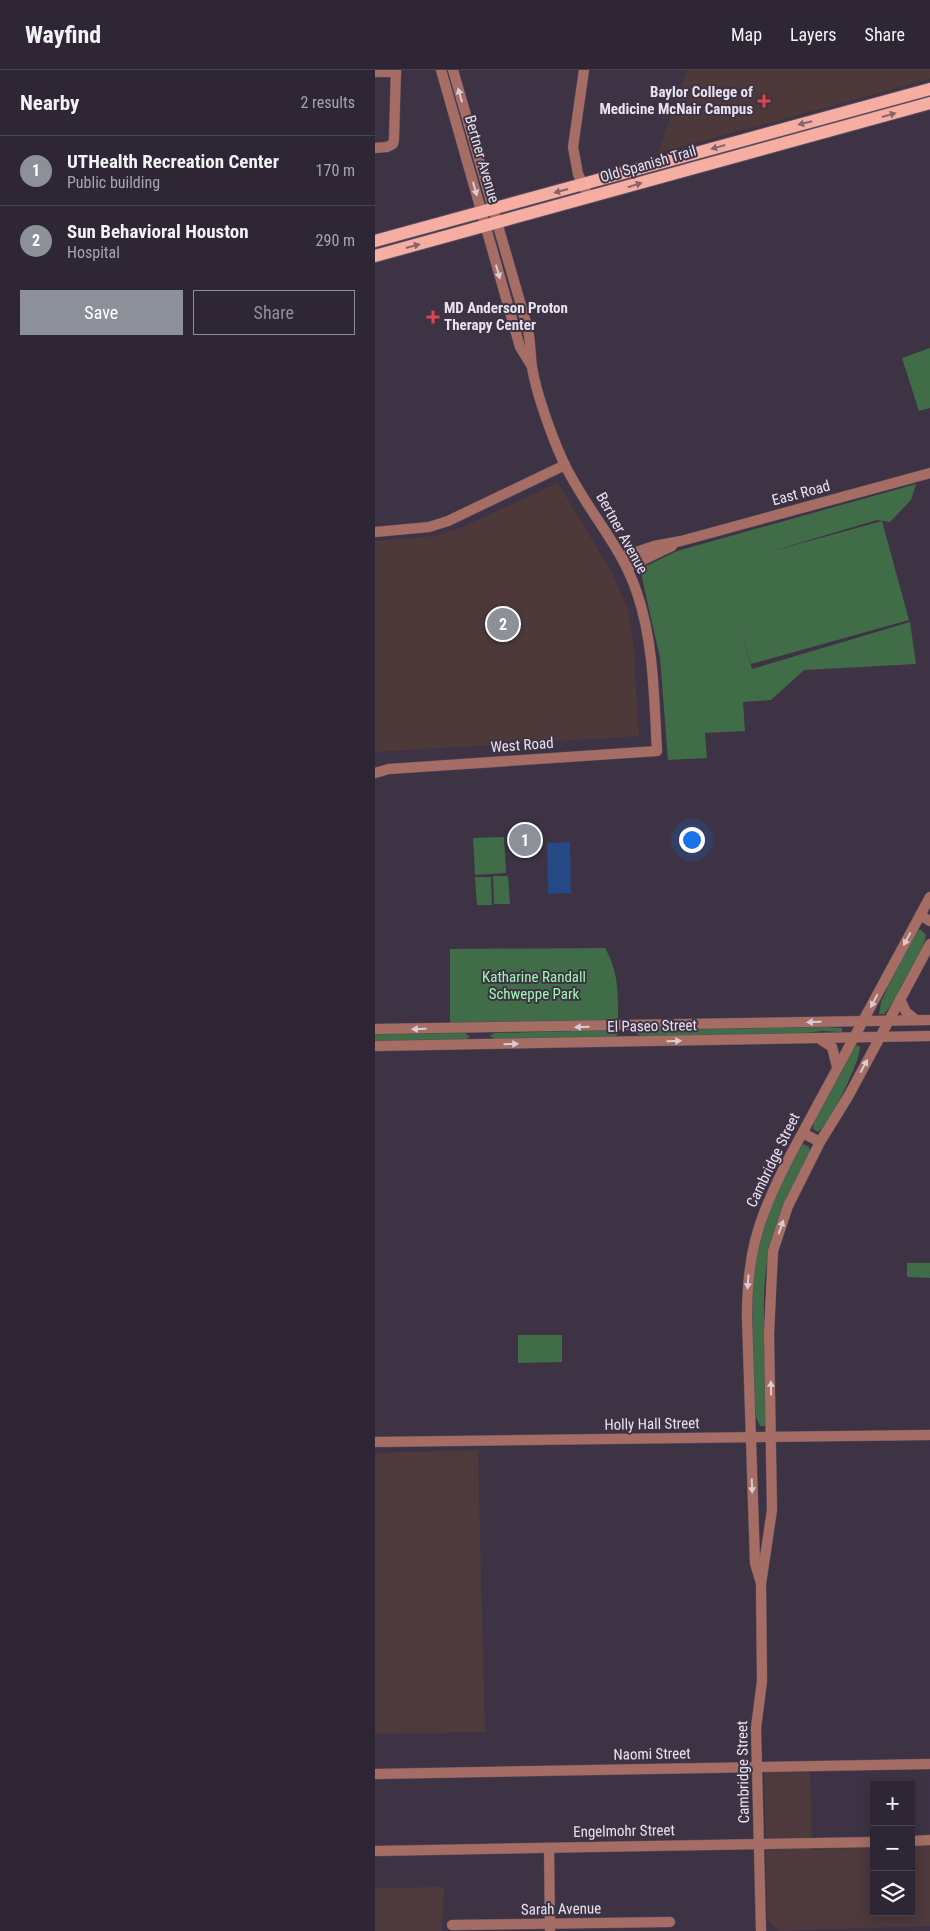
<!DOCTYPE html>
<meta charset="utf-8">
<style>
:root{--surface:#2e2634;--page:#362e3c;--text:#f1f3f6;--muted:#a7a5ac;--line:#49434f;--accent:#8c9099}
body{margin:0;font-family:"Roboto Condensed",sans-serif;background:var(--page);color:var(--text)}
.controls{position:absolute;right:15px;bottom:15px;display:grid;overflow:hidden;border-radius:0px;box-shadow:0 2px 12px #0003}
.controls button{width:45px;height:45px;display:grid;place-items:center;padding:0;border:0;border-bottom:1px solid var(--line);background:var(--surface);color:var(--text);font:25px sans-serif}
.you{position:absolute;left:316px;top:769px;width:18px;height:18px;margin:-12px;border:4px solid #fff;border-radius:50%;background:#1a73e8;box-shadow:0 0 0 8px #1a73e833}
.badge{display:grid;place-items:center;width:32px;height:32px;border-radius:50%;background:var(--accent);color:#fff;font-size:16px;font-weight:700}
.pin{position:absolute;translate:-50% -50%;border:2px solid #fff;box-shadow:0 1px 5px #0006}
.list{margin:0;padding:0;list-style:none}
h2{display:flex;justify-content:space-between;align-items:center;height:65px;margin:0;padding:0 20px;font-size:21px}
h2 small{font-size:16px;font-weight:400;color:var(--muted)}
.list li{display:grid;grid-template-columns:32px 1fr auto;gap:15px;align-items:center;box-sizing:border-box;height:70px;padding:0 20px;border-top:1px solid var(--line)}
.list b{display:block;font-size:19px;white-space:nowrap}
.list p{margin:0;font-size:16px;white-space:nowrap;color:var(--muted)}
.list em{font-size:16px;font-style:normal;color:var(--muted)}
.actions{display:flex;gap:10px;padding:15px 20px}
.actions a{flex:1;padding:11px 0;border:1px solid var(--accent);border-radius:0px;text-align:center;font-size:18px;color:var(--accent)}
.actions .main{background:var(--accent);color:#fff}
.icon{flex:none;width:28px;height:28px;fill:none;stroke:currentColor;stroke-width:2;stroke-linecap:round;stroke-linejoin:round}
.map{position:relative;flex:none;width:555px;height:1861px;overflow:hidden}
header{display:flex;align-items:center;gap:30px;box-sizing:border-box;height:70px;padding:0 25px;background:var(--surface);border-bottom:1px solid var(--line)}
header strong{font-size:24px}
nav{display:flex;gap:28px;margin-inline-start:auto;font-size:18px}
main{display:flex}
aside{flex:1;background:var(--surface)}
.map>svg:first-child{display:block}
.commercial{fill:#4e393d}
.medical{fill:#4e393a}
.green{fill:#416c48}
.water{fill:#244985}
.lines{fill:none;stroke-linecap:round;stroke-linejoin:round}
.minor-casing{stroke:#584f60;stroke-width:11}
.major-casing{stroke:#584f60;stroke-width:14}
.minor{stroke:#a66d64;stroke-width:10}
.major{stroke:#f6aea3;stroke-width:12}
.oneway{fill:#dbcbd2}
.oneway2{fill:#87646b}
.health-dot{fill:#e0444e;stroke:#3d3345;stroke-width:2}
.labels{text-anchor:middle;stroke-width:4;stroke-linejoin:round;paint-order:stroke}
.poi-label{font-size:15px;font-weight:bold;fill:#e8e2ee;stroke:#3d3345;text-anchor:end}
.street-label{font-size:15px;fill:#e8e2ee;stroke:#3d3345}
.park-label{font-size:15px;fill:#9cfaad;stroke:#3d3345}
</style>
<header>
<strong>Wayfind</strong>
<nav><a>Map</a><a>Layers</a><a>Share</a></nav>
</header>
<main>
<aside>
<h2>Nearby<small>2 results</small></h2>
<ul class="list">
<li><span class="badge">1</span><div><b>UTHealth Recreation Center</b><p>Public building</p></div><em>170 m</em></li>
<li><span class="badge">2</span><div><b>Sun Behavioral Houston</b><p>Hospital</p></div><em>290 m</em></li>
</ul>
<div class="actions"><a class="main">Save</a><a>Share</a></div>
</aside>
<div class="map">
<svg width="555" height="1861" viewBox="0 0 555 1861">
<rect width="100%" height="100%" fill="#3d3345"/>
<g class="commercial">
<path d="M 103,1380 L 110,1662 L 0,1664 L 0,1383 Z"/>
<path d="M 435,1701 L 437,1780 L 499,1777 L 499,1842 L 536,1842 L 536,1775 L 555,1775 L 555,1856 L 404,1861 L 392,1849 L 389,1702 Z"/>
<path d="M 69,1817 L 67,1861 L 169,1861 L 0,1861 L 0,1818 Z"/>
</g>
<g class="medical">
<path d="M 312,0 L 555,0 L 555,9 L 283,83 Z"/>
<path d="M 183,413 L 236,501 L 253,539 L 258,569 L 264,666 L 0,682 L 0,471 L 59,466 L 83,459 Z"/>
</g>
<g class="green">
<path d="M 555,278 L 555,338 L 544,341 L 527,288 Z"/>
<path d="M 541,414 L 536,430 L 515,452 L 502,450 L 394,482 L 507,451 L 534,550 L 376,594 L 366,561 L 377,599 L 535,552 L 541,594 L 429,600 L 396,630 L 368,632 L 370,661 L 330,663 L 332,688 L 293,690 L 285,588 L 265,499 L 302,481 Z"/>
<path d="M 129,767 L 131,803 L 100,805 L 98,768 Z"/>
<path d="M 118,806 L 133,806 L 135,834 L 119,834 Z"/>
<path d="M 100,807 L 116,807 L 117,835 L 102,835 Z"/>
<path d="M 545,859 L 551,865 C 549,881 521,932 509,944 L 504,944 L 506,932 L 536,866 Z"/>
<path d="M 230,878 C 244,902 243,924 243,951 L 75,953 L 75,879 Z"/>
<path d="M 450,957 L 467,958 L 467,962 L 446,961 L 411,966 L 267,967 L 261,963 L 280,960 Z"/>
<path d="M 236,960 L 243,964 L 239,968 L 123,970 L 114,966 L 120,963 Z"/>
<path d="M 90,963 L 95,967 L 89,970 L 0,973 L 0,964 Z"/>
<path d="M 482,975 L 485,977 C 485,992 455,1053 443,1062 L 438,1059 L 439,1052 L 475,983 Z"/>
<path d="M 429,1074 L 434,1077 L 435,1081 C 422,1114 405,1147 395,1180 C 381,1231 396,1301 391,1356 L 385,1356 L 381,1347 L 377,1297 L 376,1207 L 384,1160 L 423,1078 Z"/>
<path d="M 532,1193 L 555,1193 L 555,1208 L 532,1207 Z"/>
<path d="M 143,1265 L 187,1265 L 187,1292 L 143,1293 Z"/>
</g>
<path class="water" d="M 195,772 L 196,823 L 173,824 L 172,773 Z"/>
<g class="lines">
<g class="minor-casing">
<g id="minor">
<path d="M 66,0 L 145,277 L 156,295"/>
<path d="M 209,0 L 198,77 L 203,104 L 211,121"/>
<path d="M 0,2 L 21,2"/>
<path d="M 0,78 L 12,77 L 18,74 L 19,69 L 21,0"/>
<path d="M 0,462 L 54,457 L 73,451 L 190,395"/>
<path d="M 247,487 L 279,476 L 306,471 L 555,403"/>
<path d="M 253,497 L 297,476"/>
<path d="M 0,703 L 14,699 L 282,681 C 279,628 279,573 262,523 C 246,474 209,437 188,391 C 177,367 161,323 157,297 C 155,283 156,270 152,256 L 78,0"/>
<path d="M 545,845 L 555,851"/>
<path d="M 525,929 L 531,942 L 541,950"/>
<path d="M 0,959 L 555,950"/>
<path d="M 445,969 L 457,977 L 462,997"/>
<path d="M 0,976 L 555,966"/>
<path d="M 428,1063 L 445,1072"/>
<path d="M 0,1372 L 555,1365"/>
<path d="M 385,1510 L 380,1493 L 372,1247 C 372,1179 385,1144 416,1084 L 555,827"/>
<path d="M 0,1704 L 555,1694"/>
<path d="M 536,1771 L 555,1770"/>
<path d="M 174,1778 L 175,1859"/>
<path d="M 0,1781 L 499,1772"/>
<path d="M 77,1855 L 295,1852"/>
<path d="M 386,1861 L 381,1658 L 387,1611 L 386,1514 L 397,1440 L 394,1264 L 398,1181 L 413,1136 L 445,1072 L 474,1025 L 555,874"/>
</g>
</g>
<g class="major-casing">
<g id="major">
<path d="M 0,171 L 555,19"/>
<path d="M 0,186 L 555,33"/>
</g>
</g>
<use href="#minor" class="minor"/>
<use href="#major" class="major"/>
</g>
<defs><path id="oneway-solid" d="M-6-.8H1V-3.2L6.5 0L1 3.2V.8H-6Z" transform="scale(1.25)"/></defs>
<g class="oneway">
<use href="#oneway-solid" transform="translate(85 25) rotate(-106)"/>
<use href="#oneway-solid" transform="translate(100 119) rotate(74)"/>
<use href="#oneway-solid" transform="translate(123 202) rotate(74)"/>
<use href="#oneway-solid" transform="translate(532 869) rotate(118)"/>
<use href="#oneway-solid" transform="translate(499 931) rotate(118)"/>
<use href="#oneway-solid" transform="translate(439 952) rotate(179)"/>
<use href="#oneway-solid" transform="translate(207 957) rotate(179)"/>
<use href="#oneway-solid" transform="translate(44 959) rotate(179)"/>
<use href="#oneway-solid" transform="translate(299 971) rotate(-1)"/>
<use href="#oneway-solid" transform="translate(136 974) rotate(-1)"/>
<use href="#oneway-solid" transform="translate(489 996) rotate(-62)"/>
<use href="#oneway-solid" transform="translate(406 1157) rotate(-71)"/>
<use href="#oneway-solid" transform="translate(373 1212) rotate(94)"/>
<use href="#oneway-solid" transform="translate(396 1318) rotate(-91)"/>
<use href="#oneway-solid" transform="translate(377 1416) rotate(88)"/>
</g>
<g class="oneway2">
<use href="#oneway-solid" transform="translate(514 45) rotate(-16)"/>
<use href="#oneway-solid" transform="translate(430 53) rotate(166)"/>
<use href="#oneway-solid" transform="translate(343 77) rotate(164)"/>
<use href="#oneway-solid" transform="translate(260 115) rotate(-17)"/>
<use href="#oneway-solid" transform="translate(186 121) rotate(165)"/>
<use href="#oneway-solid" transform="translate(38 176) rotate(-15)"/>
</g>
<g class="health-dot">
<path d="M386.5 23.5h5v5h5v5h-5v5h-5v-5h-5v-5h5z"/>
<path d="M55.5 239.5h5v5h5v5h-5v5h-5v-5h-5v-5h5z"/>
</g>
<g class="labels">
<g class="poi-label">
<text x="378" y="27">Baylor College of<tspan x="378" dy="17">Medicine McNair Campus</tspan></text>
<text x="69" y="243" text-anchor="start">MD Anderson Proton<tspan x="69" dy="17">Therapy Center</tspan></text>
</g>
<g class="street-label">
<text transform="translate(107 89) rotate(74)" y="5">Bertner Avenue</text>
<text transform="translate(273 94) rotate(-16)" y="5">Old Spanish Trail</text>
<text transform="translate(426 423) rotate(-15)" y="5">East Road</text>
<text transform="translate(247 463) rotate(61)" y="5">Bertner Avenue</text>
<text transform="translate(147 675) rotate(-4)" y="5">West Road</text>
<text transform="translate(277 956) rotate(-1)" y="5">El Paseo Street</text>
<text transform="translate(398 1090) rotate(-64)" y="5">Cambridge Street</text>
<text transform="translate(277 1354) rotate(-1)" y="5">Holly Hall Street</text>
<text transform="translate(277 1684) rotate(-1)" y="5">Naomi Street</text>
<text transform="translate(368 1702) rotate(-91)" y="5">Cambridge Street</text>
<text transform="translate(249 1761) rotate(-1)" y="5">Engelmohr Street</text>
<text transform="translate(186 1839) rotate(-1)" y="5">Sarah Avenue</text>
</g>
<g class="park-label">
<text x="159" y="912">Katharine Randall<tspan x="159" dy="17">Schweppe Park</tspan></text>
</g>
</g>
</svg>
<div class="controls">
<button>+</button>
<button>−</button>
<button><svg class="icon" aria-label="layers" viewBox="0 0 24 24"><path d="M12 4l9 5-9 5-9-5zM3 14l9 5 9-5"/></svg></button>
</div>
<div class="you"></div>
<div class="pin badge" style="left:150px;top:770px">1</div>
<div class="pin badge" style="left:128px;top:554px">2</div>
</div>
</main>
